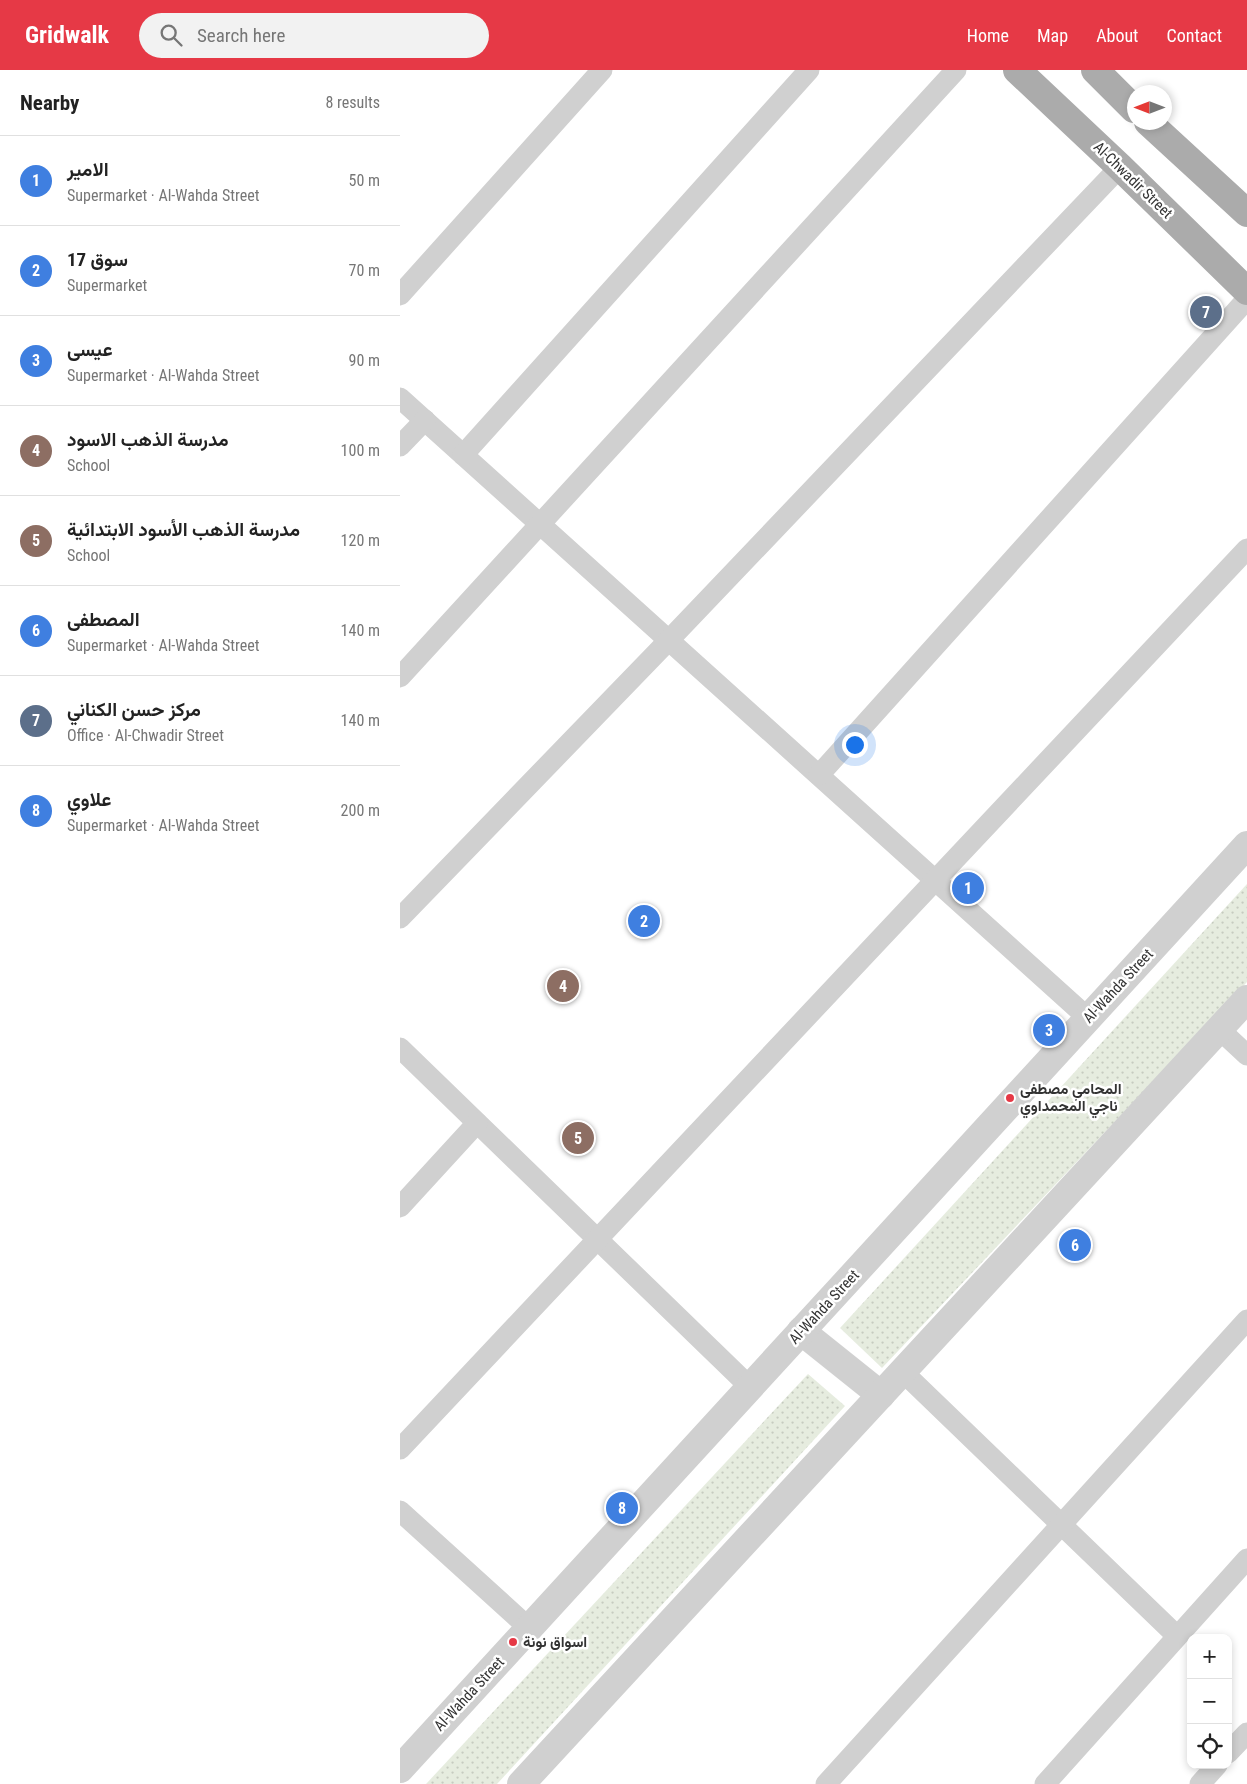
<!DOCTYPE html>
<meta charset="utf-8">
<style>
:root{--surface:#fff;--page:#f2f2f2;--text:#222;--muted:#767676;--line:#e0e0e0;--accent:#e63946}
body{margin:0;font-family:"Roboto Condensed",Vazirmatn,sans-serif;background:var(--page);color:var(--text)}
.controls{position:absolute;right:15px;bottom:15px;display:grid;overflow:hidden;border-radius:10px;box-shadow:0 2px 8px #0003}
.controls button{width:45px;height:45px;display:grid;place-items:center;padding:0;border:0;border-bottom:1px solid var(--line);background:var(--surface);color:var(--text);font:25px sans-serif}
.compass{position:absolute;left:727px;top:15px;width:45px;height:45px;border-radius:50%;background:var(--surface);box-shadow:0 2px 8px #0003;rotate:270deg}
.you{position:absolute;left:454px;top:674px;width:18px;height:18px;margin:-12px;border:4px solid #fff;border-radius:50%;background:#1a73e8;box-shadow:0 0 0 8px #1a73e833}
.badge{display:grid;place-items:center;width:32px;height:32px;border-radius:50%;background:var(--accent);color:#fff;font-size:16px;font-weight:700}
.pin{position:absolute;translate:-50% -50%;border:2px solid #fff;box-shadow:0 1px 5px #0006}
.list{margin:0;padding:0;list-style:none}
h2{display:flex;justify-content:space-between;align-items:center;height:65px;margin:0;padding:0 20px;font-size:21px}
h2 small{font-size:16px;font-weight:400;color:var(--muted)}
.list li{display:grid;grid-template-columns:32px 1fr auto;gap:15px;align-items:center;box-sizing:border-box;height:90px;padding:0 20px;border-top:1px solid var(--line)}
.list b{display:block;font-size:19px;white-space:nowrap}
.list p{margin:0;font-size:16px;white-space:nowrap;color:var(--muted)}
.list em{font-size:16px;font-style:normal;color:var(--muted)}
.icon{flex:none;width:28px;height:28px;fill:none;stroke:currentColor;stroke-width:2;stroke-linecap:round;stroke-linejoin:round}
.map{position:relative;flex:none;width:847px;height:1714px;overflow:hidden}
header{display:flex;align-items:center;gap:30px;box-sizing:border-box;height:70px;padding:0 25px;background:var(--accent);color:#fff}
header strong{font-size:24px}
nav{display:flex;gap:28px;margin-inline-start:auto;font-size:18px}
.search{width:350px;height:45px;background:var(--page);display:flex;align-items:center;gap:12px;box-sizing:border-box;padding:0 18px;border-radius:28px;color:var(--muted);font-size:19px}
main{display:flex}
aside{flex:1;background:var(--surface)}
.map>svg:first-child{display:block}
.grass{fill:url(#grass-dots)}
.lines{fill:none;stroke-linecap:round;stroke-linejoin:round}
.minor{stroke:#d0d0d0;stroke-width:21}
.tertiary{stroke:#d0d0d0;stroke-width:28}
.primary{stroke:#ababab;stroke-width:28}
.poi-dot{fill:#e63946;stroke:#fff;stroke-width:2}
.labels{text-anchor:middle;stroke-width:5;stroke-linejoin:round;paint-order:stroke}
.street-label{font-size:15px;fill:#333;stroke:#fff}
.poi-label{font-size:15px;font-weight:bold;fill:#333;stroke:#fff;text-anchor:start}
</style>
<header>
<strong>Gridwalk</strong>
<div class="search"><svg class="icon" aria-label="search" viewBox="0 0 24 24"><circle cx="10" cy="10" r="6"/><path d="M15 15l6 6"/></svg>Search here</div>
<nav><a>Home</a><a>Map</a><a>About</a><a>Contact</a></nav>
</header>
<main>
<aside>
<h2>Nearby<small>8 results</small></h2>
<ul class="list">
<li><span class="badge" style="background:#3f7fe0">1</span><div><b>الامير</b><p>Supermarket · Al-Wahda Street</p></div><em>50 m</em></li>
<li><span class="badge" style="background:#3f7fe0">2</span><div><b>سوق 17</b><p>Supermarket</p></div><em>70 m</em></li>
<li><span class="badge" style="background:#3f7fe0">3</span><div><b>عيسى</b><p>Supermarket · Al-Wahda Street</p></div><em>90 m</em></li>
<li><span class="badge" style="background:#8d6e63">4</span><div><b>مدرسة الذهب الاسود</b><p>School</p></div><em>100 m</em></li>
<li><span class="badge" style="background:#8d6e63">5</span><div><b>مدرسة الذهب الأسود الابتدائية</b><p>School</p></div><em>120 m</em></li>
<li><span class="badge" style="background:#3f7fe0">6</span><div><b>المصطفى</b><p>Supermarket · Al-Wahda Street</p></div><em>140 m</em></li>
<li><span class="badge" style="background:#5c6f8a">7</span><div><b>مركز حسن الكناني</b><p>Office · Al-Chwadir Street</p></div><em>140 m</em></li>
<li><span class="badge" style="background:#3f7fe0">8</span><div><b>علاوي</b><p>Supermarket · Al-Wahda Street</p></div><em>200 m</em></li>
</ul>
</aside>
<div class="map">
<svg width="847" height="1714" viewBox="0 0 847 1714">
<defs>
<pattern id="grass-dots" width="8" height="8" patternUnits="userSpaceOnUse" patternTransform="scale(1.25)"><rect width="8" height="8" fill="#e6ecdf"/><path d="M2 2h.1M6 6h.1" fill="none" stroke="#c6cbc0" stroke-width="1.8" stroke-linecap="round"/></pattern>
</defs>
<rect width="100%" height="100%" fill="#fff"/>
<g class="grass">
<path d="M 847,814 L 847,912 L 482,1298 L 440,1258 Z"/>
<path d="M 408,1304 L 445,1336 L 97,1714 L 26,1714 Z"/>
</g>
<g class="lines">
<g class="minor">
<path d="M 0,225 L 202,0"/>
<path d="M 0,328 L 688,948"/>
<path d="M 0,376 L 25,350"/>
<path d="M 63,385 L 409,0"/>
<path d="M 0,607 L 556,0"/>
<path d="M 419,705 L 847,229"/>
<path d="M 0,848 L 269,570 L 720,97"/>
<path d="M 819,959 L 847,985"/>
<path d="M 0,978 L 350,1317"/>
<path d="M 0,1137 L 77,1053"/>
<path d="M 503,1302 L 777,1566"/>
<path d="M 0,1379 L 847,479"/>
<path d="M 0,1441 L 129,1558"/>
<path d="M 828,1683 L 847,1663"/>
<path d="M 426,1714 L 847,1250"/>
<path d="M 645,1714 L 847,1489"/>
<path d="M 800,1714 L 817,1695"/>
</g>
<g class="tertiary">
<path d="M 401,1261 L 481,1325"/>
<path d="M 0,1699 L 847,775"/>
<path d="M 121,1714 L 847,929"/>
</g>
<g class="primary">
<path d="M 617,0 L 720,97 L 847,221"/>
<path d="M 695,0 L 734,39"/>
<path d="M 748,52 L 847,143"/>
</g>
</g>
<g class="poi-dot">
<circle cx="610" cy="1028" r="5"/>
<circle cx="113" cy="1572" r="5"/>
</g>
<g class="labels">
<g class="street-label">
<text transform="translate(733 110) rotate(44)" y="5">Al-Chwadir Street</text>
<text transform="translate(718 916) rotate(-47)" y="5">Al-Wahda Street</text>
<text transform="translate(424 1237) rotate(-47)" y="5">Al-Wahda Street</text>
<text transform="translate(69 1624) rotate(-47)" y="5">Al-Wahda Street</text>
</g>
<g class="poi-label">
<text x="620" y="1024">المحامي مصطفى<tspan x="620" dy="17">ناجي المحمداوي</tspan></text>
<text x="123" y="1577">اسواق نونة</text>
</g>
</g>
</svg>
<div class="controls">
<button>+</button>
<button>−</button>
<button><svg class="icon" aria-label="locate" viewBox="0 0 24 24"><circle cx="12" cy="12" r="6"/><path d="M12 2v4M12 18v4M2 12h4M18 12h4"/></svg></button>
</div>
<svg class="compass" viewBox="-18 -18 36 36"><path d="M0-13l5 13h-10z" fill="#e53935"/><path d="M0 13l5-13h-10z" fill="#767676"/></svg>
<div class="you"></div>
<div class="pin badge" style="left:568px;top:818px;background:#3f7fe0">1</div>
<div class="pin badge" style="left:244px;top:851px;background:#3f7fe0">2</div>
<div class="pin badge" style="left:649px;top:960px;background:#3f7fe0">3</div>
<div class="pin badge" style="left:163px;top:916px;background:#8d6e63">4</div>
<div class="pin badge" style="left:178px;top:1068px;background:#8d6e63">5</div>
<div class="pin badge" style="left:675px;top:1175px;background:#3f7fe0">6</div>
<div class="pin badge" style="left:806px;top:242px;background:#5c6f8a">7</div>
<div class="pin badge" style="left:222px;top:1438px;background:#3f7fe0">8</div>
</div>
</main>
